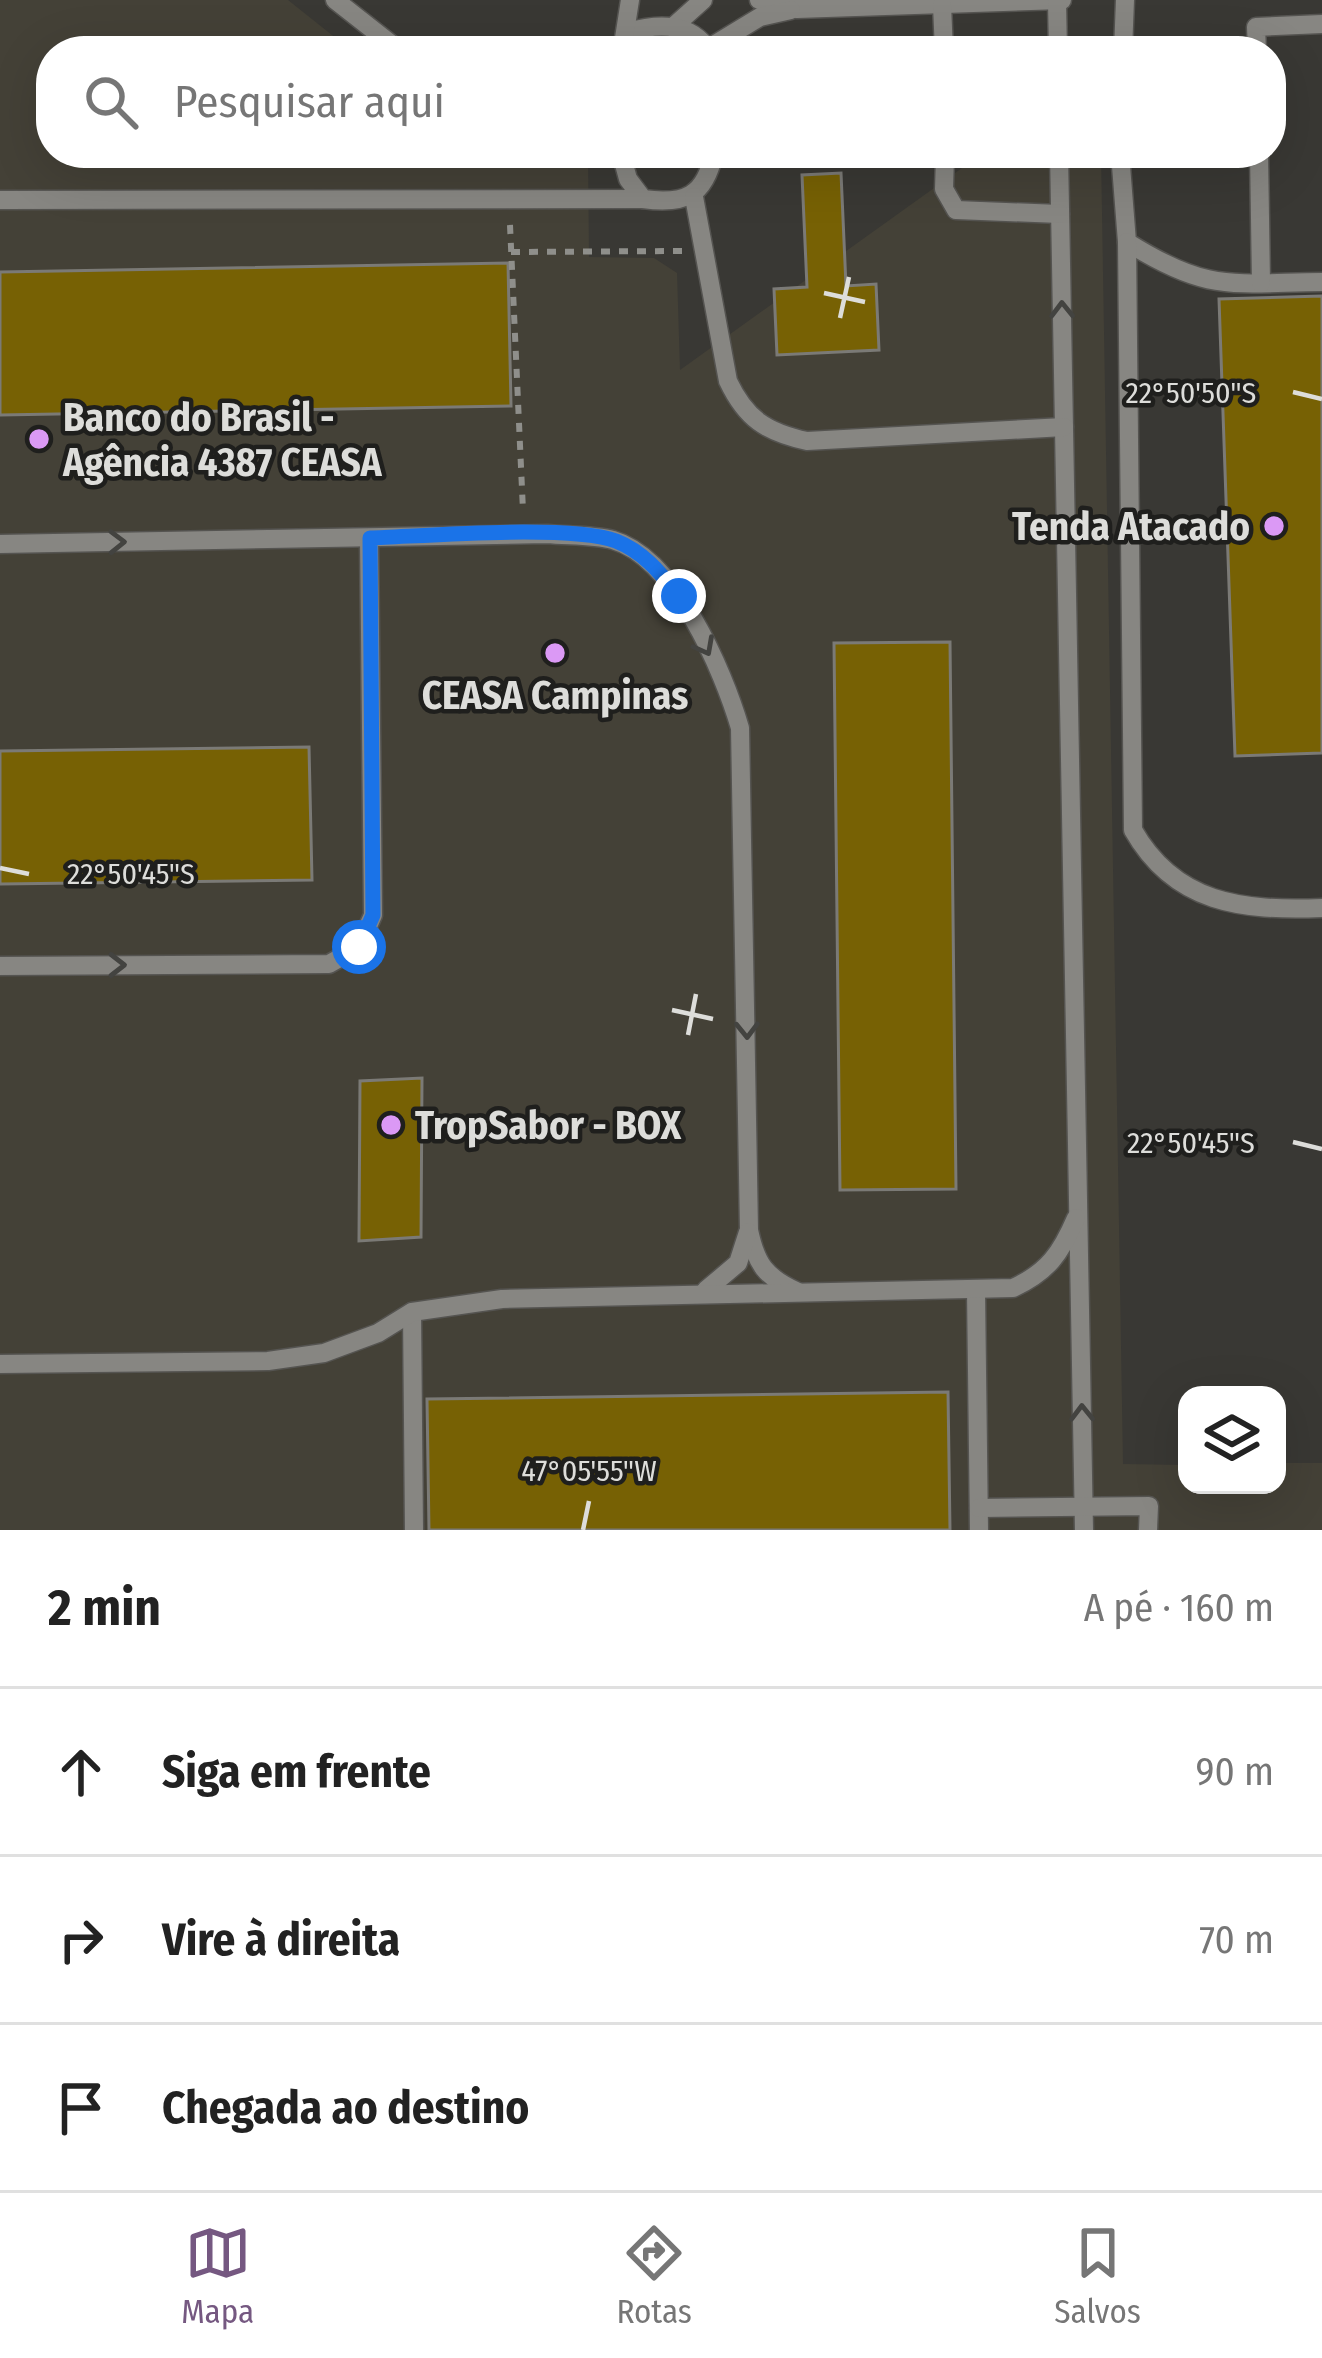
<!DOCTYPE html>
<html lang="pt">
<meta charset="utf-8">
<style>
:root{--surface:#fff;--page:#f2f2f2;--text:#222;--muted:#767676;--line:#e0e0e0;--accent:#755881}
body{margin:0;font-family:"Fira Sans Condensed",sans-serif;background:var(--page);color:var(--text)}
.controls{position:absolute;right:36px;bottom:36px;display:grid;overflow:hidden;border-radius:24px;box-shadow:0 12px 48px #0002}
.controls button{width:108px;height:108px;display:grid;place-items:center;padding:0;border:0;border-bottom:3px solid var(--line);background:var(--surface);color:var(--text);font:60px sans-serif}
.stop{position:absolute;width:36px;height:36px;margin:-27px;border:9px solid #1a73e8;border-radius:50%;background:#fff}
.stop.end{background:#1a73e8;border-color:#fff;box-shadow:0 3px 12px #0008}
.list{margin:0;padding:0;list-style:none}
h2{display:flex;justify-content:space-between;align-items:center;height:156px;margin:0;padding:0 48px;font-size:51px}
h2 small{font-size:39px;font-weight:400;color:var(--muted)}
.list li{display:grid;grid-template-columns:78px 1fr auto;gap:36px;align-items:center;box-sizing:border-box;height:168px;padding:0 48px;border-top:3px solid var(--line)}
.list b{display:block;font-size:45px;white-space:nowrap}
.list em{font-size:39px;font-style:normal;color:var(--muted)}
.icon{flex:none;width:66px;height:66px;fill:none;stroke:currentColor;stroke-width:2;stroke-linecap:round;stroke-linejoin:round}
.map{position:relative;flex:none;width:1322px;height:1530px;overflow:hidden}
.search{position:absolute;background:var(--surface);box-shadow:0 12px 48px #0002;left:36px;right:36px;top:36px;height:132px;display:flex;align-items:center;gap:30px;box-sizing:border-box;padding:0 42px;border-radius:48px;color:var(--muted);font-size:45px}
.sheet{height:660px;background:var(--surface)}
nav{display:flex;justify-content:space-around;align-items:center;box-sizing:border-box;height:168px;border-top:3px solid var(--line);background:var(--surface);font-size:33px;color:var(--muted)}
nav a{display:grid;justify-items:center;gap:6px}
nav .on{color:var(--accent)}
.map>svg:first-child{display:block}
.built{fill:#444137}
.building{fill:#776104;stroke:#7b7a76;stroke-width:3}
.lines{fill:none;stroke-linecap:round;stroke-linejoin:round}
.lane-casing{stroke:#555451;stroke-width:21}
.path{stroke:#8f8f8b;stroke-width:6;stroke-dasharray:9 9;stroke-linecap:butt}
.lane{stroke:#878682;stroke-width:18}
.oneway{stroke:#434340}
.route{stroke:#1a73e8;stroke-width:15}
.ticks{fill:none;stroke:#ddddda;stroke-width:4.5}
.poi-dot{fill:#db99f5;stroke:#1f1f1d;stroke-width:4.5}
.labels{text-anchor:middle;stroke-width:9;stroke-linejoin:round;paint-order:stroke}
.poi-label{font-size:39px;font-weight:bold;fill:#ddddda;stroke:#1f1f1d;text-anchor:start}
.ticks-label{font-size:30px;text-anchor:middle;fill:#ddddda;stroke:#1f1f1d;stroke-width:9;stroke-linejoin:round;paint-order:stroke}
</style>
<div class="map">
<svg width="1322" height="1530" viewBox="0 0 1322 1530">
<rect width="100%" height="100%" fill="#393834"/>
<path class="built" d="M 0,0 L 288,0 L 352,51 L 51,51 L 51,153 L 588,153 L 589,257 L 654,258 L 677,273 L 680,370 L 983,153 L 1101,153 L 1123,1464 L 1187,1465 L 1187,1485 L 1277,1485 L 1277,1463 L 1322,1463 L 1322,1530 L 0,1530 Z"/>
<g class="building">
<path d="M 730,153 L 1012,153 L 1012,156 L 730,161 Z"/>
<path d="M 841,173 L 846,286 L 876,284 L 879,350 L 777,355 L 774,289 L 807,287 L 802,175 Z"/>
<path d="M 508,263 L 511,406 L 0,415 L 0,272 Z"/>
<path d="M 1322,296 L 1322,753 L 1235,756 L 1219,299 Z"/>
<path d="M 950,642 L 956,1189 L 840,1190 L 834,643 Z"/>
<path d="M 309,747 L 312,880 L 0,884 L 0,751 Z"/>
<path d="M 422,1078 L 421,1237 L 359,1241 L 360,1081 Z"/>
<path d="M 948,1392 L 950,1530 L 429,1530 L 427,1399 Z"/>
</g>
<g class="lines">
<g class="lane-casing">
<g id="lane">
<path d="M 335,0 L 400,51"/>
<path d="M 759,0 L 797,9 L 1062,0"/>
<path d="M 1057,2 L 1058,51"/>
<path d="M 942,5 L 944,51"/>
<path d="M 673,27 L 703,0"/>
<path d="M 628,32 C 658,23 691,22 709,51"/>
<path d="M 709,48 L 760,17 L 791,10"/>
<path d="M 622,51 L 630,0"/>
<path d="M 1123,51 L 1125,0"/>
<path d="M 1257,51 L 1256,27 L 1322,24"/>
<path d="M 621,153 L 628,179 L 643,199 C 685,205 705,196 714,153"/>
<path d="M 1059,153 L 1084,1530"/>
<path d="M 1120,153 L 1127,242 C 1208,293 1231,283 1322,282"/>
<path d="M 1259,153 L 1261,283"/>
<path d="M 945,157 L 944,189 L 956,210 L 1060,214"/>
<path d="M 694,197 L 728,381 C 746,419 766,432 807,441 L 1064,427"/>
<path d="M 0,200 L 643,199"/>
<path d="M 1127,242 L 1133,830 C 1175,904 1242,911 1322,908"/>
<path d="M 0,544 L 547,534 C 568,536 593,535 613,540 C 675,558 723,670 740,728 L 749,1230 C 756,1264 765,1277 798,1292"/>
<path d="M 0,966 L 329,964 L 359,947 L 373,915 L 369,538"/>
<path d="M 706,1290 L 738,1263 L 748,1232"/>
<path d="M 976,1291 L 979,1530"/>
<path d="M 412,1312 L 414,1530"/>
<path d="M 0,1364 L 268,1361 L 324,1353 L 378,1333 L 412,1312 L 502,1299 L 1013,1288 C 1048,1272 1061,1253 1076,1218"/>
<path d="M 979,1508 L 1149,1506 L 1148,1530"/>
</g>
</g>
<g class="path">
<path d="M 510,225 L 523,511"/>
<path d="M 511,252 L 682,251"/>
</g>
<use href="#lane" class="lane"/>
</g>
<defs><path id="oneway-chevron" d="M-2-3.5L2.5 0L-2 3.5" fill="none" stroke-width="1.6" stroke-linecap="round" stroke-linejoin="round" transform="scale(3)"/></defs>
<g class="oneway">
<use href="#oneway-chevron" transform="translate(1062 310) rotate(-91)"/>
<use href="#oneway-chevron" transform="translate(117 542) rotate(-1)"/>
<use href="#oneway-chevron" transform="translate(705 647) rotate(62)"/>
<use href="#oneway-chevron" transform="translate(117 965)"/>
<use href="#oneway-chevron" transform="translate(747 1030) rotate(89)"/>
<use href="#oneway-chevron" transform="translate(1082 1413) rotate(-91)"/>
</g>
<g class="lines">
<path class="route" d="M 359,947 L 373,915 L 370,538 C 426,536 569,524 616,541 C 644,552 661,574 679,596"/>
</g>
<path class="ticks" d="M 824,293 L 865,302M 840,318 L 849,277M 1293,392 L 1322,399M 0,868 L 29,874M 672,1010 L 713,1019M 688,1035 L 696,994M 1293,1142 L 1322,1149M 583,1530 L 589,1501"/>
<g class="poi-dot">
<circle cx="39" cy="439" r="12"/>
<circle cx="1274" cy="526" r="12"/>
<circle cx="555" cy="653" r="12"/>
<circle cx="391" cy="1125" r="12"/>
</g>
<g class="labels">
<g class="poi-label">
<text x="63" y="431">Banco do Brasil -<tspan x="63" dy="45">Agência 4387 CEASA</tspan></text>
<text x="1250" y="540" text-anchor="end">Tenda Atacado</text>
<text x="555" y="709" text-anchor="middle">CEASA Campinas</text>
<text x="415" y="1139">TropSabor - BOX</text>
</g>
</g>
<g class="ticks-label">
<text x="1191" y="403">22°50'50"S</text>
<text x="131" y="884">22°50'45"S</text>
<text x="1191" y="1153">22°50'45"S</text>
<text x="589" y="1481">47°05'55"W</text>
</g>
</svg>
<div class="controls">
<button><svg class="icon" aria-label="layers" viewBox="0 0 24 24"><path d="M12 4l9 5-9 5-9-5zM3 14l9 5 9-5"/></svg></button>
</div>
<div class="stop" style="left:359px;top:947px"></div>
<div class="stop end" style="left:679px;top:596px"></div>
<div class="search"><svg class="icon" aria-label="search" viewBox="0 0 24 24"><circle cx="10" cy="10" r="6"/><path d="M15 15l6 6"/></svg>Pesquisar aqui</div>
</div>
<section class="sheet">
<h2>2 min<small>A pé · 160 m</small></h2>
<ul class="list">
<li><svg class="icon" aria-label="ahead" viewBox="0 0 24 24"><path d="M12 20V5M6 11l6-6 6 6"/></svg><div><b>Siga em frente</b></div><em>90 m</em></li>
<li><svg class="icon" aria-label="right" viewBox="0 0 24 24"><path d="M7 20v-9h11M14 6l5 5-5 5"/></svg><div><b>Vire à direita</b></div><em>70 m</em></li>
<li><svg class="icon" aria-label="arrive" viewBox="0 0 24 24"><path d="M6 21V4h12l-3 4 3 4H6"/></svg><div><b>Chegada ao destino</b></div></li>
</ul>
</section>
<nav>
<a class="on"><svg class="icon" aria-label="map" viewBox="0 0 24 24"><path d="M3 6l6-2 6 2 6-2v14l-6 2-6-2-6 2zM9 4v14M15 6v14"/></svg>Mapa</a>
<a><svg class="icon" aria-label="directions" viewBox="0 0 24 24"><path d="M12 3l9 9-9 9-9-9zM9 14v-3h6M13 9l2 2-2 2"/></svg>Rotas</a>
<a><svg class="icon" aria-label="saved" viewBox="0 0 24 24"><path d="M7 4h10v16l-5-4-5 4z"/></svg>Salvos</a>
</nav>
